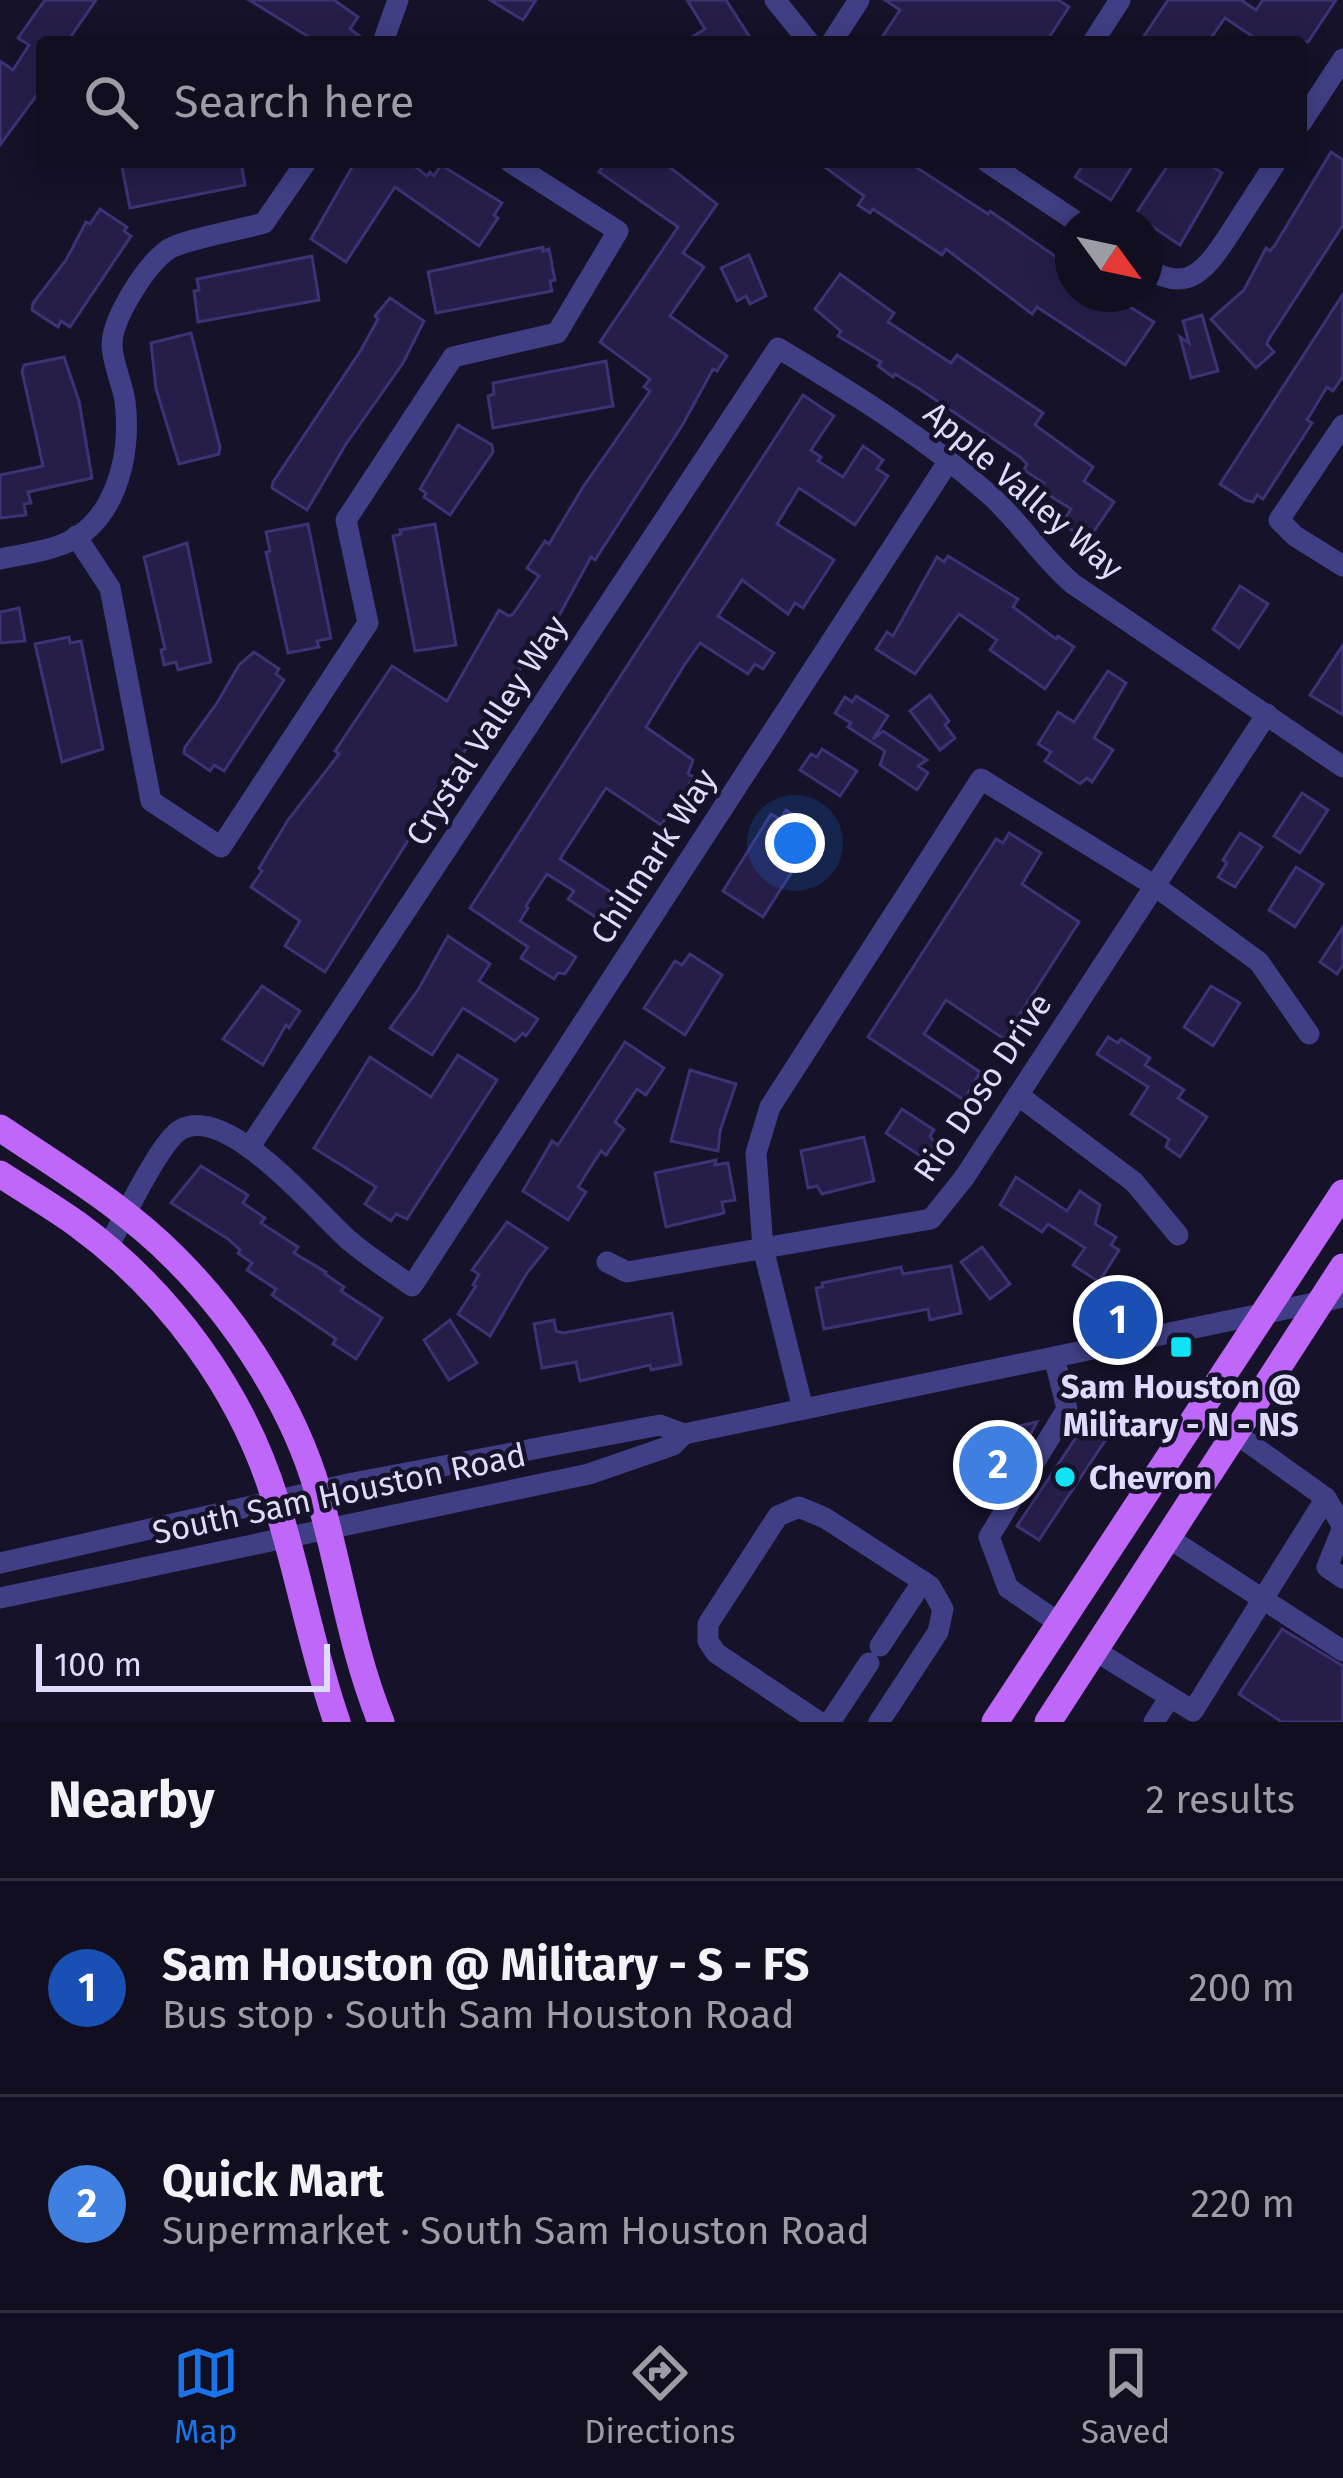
<!DOCTYPE html>
<meta charset="utf-8">
<style>
:root{--surface:#100e1f;--page:#1e1c2c;--text:#f1f3f6;--muted:#9c9ca4;--line:#302e3d;--accent:#1a73e8}
body{margin:0;font-family:"Fira Sans",sans-serif;background:var(--page);color:var(--text)}
.compass{position:absolute;left:1055px;top:204px;width:108px;height:108px;border-radius:50%;background:var(--surface);box-shadow:0 6px 30px #0003;rotate:123deg}
.scale{position:absolute;left:36px;bottom:30px;width:294px;box-sizing:border-box;padding-left:12px;border:6px solid #dedbfd;border-top:0;font-size:33px;line-height:42px;white-space:nowrap;color:#dedbfd;-webkit-text-stroke:9px #151229;paint-order:stroke}
.you{position:absolute;left:795px;top:843px;width:42px;height:42px;margin:-30px;border:9px solid #fff;border-radius:50%;background:#1a73e8;box-shadow:0 0 0 18px #1a73e833}
.badge{display:grid;place-items:center;width:78px;height:78px;border-radius:50%;background:var(--accent);color:#fff;font-size:39px;font-weight:700}
.pin{position:absolute;translate:-50% -50%;border:6px solid #fff;box-shadow:0 3px 12px #0006}
.list{margin:0;padding:0;list-style:none}
h2{display:flex;justify-content:space-between;align-items:center;height:156px;margin:0;padding:0 48px;font-size:51px}
h2 small{font-size:39px;font-weight:400;color:var(--muted)}
.list li{display:grid;grid-template-columns:78px 1fr auto;gap:36px;align-items:center;box-sizing:border-box;height:216px;padding:0 48px;border-top:3px solid var(--line)}
.list b{display:block;font-size:45px;white-space:nowrap}
.list p{margin:0;font-size:39px;white-space:nowrap;color:var(--muted)}
.list em{font-size:39px;font-style:normal;color:var(--muted)}
.icon{flex:none;width:66px;height:66px;fill:none;stroke:currentColor;stroke-width:2;stroke-linecap:round;stroke-linejoin:round}
.map{position:relative;flex:none;width:1343px;height:1722px;overflow:hidden}
.search{position:absolute;background:var(--surface);box-shadow:0 6px 30px #0003;left:36px;right:36px;top:36px;height:132px;display:flex;align-items:center;gap:30px;box-sizing:border-box;padding:0 42px;border-radius:12px;color:var(--muted);font-size:45px}
.sheet{height:588px;background:var(--surface)}
nav{display:flex;justify-content:space-around;align-items:center;box-sizing:border-box;height:168px;border-top:3px solid var(--line);background:var(--surface);font-size:33px;color:var(--muted)}
nav a{display:grid;justify-items:center;gap:6px}
nav .on{color:var(--accent)}
.map>svg:first-child{display:block}
.building{fill:#261e49;stroke:#3d3274;stroke-width:3}
.lines{fill:none;stroke-linecap:round;stroke-linejoin:round}
.minor{stroke:#403f85;stroke-width:21}
.major{stroke:#bf67f8;stroke-width:27}
.poi-dot{fill:#10e3f4;stroke:#151229;stroke-width:4.5}
.labels{text-anchor:middle;stroke-width:9;stroke-linejoin:round;paint-order:stroke}
.street-label{font-size:33px;fill:#dedbfd;stroke:#151229}
.poi-label{font-size:33px;font-weight:bold;fill:#dedbfd;stroke:#151229}
</style>
<div class="map">
<svg width="1343" height="1722" viewBox="0 0 1343 1722">
<rect width="100%" height="100%" fill="#151229"/>
<g class="building">
<path d="M 45,0 L 96,0 L 67,42 L 42,42 L 42,88 L 0,145 L 0,61 L 13,70 L 29,45 L 18,38 Z"/>
<path d="M 249,0 L 334,0 L 358,17 L 350,29 L 368,42 L 317,42 Z"/>
<path d="M 490,0 L 536,0 L 523,20 Z"/>
<path d="M 687,0 L 726,0 L 753,42 L 684,42 L 705,29 Z"/>
<path d="M 885,0 L 1058,0 L 1069,7 L 1046,42 L 879,42 L 900,10 Z"/>
<path d="M 1168,0 L 1241,0 L 1256,10 L 1263,0 L 1336,0 L 1308,42 L 1261,42 L 1225,18 L 1208,42 L 1140,42 Z"/>
<path d="M 1331,152 L 1343,160 L 1343,225 L 1269,339 L 1267,344 L 1274,352 L 1256,368 L 1211,319 L 1244,290 L 1266,248 L 1270,251 L 1275,245 Z"/>
<path d="M 128,162 L 241,162 L 245,185 L 130,208 L 122,167 L 128,166 Z"/>
<path d="M 355,162 L 409,162 L 427,176 L 430,172 L 434,176 L 441,165 L 502,203 L 494,215 L 498,218 L 479,246 L 395,187 L 346,262 L 311,239 Z"/>
<path d="M 606,162 L 663,162 L 717,204 L 683,253 L 704,267 L 670,316 L 727,356 L 717,371 L 713,369 L 683,424 L 595,560 L 591,557 L 560,614 L 531,651 L 472,746 L 469,744 L 325,972 L 285,946 L 300,921 L 251,887 L 262,871 L 259,868 L 288,820 L 339,754 L 335,751 L 392,666 L 447,701 L 499,610 L 509,616 L 513,614 L 539,576 L 527,568 L 545,541 L 549,544 L 583,487 L 650,391 L 644,387 L 650,379 L 600,342 L 678,227 L 599,172 Z"/>
<path d="M 818,162 L 908,162 L 988,214 L 990,211 L 1065,263 L 1073,271 L 1073,294 L 1109,294 L 1154,322 L 1125,365 L 1037,307 L 1032,314 L 946,249 L 942,255 L 873,209 L 870,213 L 858,205 L 864,196 Z"/>
<path d="M 1085,162 L 1135,162 L 1111,200 L 1075,177 Z"/>
<path d="M 1170,162 L 1206,162 L 1222,173 L 1180,245 L 1135,215 Z"/>
<path d="M 100,209 L 127,227 L 124,231 L 131,236 L 70,327 L 61,321 L 58,327 L 32,310 L 33,303 L 66,260 L 86,222 L 90,224 Z"/>
<path d="M 543,247 L 543,251 L 549,249 L 555,280 L 550,281 L 552,291 L 436,313 L 428,272 Z"/>
<path d="M 749,255 L 766,296 L 750,304 L 746,296 L 737,301 L 721,268 Z"/>
<path d="M 312,256 L 319,300 L 198,322 L 194,291 L 199,290 L 197,279 Z"/>
<path d="M 840,274 L 894,313 L 888,322 L 951,363 L 957,355 L 1043,413 L 1035,425 L 1093,467 L 1084,481 L 1114,502 L 1092,534 L 1083,528 L 1079,535 L 1062,523 L 1071,509 L 1039,489 L 1044,483 L 1024,470 L 1027,464 L 1020,457 L 918,388 L 895,374 L 893,377 L 878,366 L 881,362 L 838,336 L 841,331 L 815,309 Z"/>
<path d="M 1343,294 L 1343,376 L 1333,391 L 1327,387 L 1307,420 L 1312,423 L 1263,499 L 1257,495 L 1253,502 L 1245,500 L 1220,484 Z"/>
<path d="M 390,298 L 424,321 L 403,363 L 346,444 L 307,510 L 272,488 L 273,482 L 361,350 L 378,319 L 375,316 Z"/>
<path d="M 1202,315 L 1218,371 L 1191,378 L 1180,337 L 1189,343 L 1183,321 Z"/>
<path d="M 191,333 L 220,447 L 219,454 L 179,464 L 156,389 L 151,343 Z"/>
<path d="M 64,357 L 79,401 L 92,478 L 28,492 L 31,503 L 24,504 L 26,515 L 0,518 L 0,475 L 43,466 L 22,371 L 24,365 Z"/>
<path d="M 606,361 L 613,406 L 493,428 L 488,396 L 494,394 L 493,383 Z"/>
<path d="M 803,395 L 834,416 L 811,450 L 821,457 L 818,461 L 843,477 L 863,446 L 883,460 L 877,469 L 888,476 L 855,525 L 799,488 L 777,524 L 834,560 L 803,608 L 795,603 L 788,614 L 742,580 L 718,616 L 774,653 L 763,669 L 755,664 L 748,674 L 700,643 L 685,664 L 646,727 L 693,760 L 688,774 L 694,777 L 661,825 L 606,788 L 560,859 L 617,896 L 606,913 L 602,911 L 597,918 L 568,899 L 574,891 L 547,874 L 526,906 L 528,908 L 520,921 L 576,957 L 565,974 L 558,973 L 554,979 L 521,958 L 528,947 L 470,908 Z"/>
<path d="M 458,425 L 492,445 L 493,452 L 450,515 L 424,497 L 426,493 L 420,489 Z"/>
<path d="M 308,524 L 331,638 L 317,641 L 319,647 L 288,653 L 266,552 L 270,551 L 266,532 Z"/>
<path d="M 435,524 L 456,645 L 415,651 L 393,536 L 401,534 L 400,530 Z"/>
<path d="M 187,543 L 211,662 L 178,670 L 176,662 L 164,665 L 161,650 L 165,649 L 144,557 Z"/>
<path d="M 948,556 L 1018,599 L 1013,607 L 1056,639 L 1058,636 L 1074,647 L 1045,689 L 990,650 L 997,640 L 959,614 L 915,674 L 876,649 L 887,632 L 893,636 L 937,557 L 944,562 Z"/>
<path d="M 1240,586 L 1268,604 L 1239,648 L 1213,629 Z"/>
<path d="M 19,608 L 25,641 L 0,643 L 0,612 Z"/>
<path d="M 69,637 L 70,643 L 81,641 L 103,749 L 62,762 L 35,644 Z"/>
<path d="M 1343,645 L 1343,715 L 1310,695 Z"/>
<path d="M 254,652 L 279,669 L 276,674 L 284,680 L 224,771 L 214,765 L 210,771 L 184,753 L 185,747 L 217,703 L 239,665 Z"/>
<path d="M 1108,671 L 1126,683 L 1094,738 L 1113,750 L 1092,782 L 1087,778 L 1080,784 L 1045,761 L 1051,752 L 1038,744 L 1058,712 L 1074,722 Z"/>
<path d="M 930,695 L 949,721 L 945,725 L 955,738 L 940,750 L 910,711 Z"/>
<path d="M 856,696 L 888,716 L 873,739 L 883,731 L 927,760 L 918,766 L 928,773 L 917,790 L 880,765 L 885,751 L 848,727 L 851,723 L 835,713 L 845,697 L 852,702 Z"/>
<path d="M 822,749 L 857,771 L 840,796 L 800,770 L 811,754 L 817,757 Z"/>
<path d="M 1302,793 L 1328,810 L 1300,853 L 1274,836 Z"/>
<path d="M 786,810 L 818,831 L 763,917 L 723,891 L 771,814 L 780,819 Z"/>
<path d="M 1009,833 L 1041,853 L 1022,884 L 1079,922 L 1004,1039 L 946,1000 L 924,1034 L 980,1072 L 964,1100 L 868,1037 L 996,839 L 1003,843 Z"/>
<path d="M 1240,833 L 1262,847 L 1235,887 L 1218,877 L 1227,863 L 1223,860 Z"/>
<path d="M 1296,867 L 1323,884 L 1295,927 L 1269,910 Z"/>
<path d="M 1343,927 L 1343,965 L 1337,974 L 1320,962 Z"/>
<path d="M 448,936 L 490,964 L 479,981 L 538,1019 L 526,1036 L 523,1033 L 515,1041 L 463,1008 L 432,1055 L 390,1028 L 418,990 Z"/>
<path d="M 690,954 L 722,975 L 685,1035 L 644,1008 L 675,961 L 682,965 Z"/>
<path d="M 262,986 L 300,1011 L 289,1028 L 286,1025 L 263,1065 L 223,1039 Z"/>
<path d="M 1211,986 L 1240,1003 L 1213,1046 L 1184,1027 Z"/>
<path d="M 1108,1037 L 1118,1043 L 1121,1039 L 1150,1058 L 1145,1065 L 1184,1090 L 1178,1098 L 1207,1117 L 1180,1157 L 1166,1147 L 1169,1139 L 1131,1114 L 1148,1087 L 1097,1054 Z"/>
<path d="M 625,1042 L 664,1068 L 646,1095 L 637,1089 L 615,1122 L 624,1129 L 606,1155 L 601,1151 L 578,1187 L 586,1192 L 568,1220 L 523,1191 L 552,1141 L 558,1145 Z"/>
<path d="M 458,1055 L 497,1080 L 407,1219 L 396,1214 L 391,1221 L 365,1204 L 376,1187 L 314,1148 L 370,1057 L 431,1097 Z"/>
<path d="M 690,1070 L 736,1084 L 720,1131 L 718,1151 L 671,1141 Z"/>
<path d="M 902,1109 L 934,1130 L 930,1136 L 935,1143 L 925,1159 L 886,1133 Z"/>
<path d="M 864,1137 L 874,1181 L 822,1194 L 817,1186 L 808,1188 L 801,1151 Z"/>
<path d="M 716,1160 L 715,1165 L 728,1163 L 735,1200 L 722,1202 L 724,1213 L 666,1227 L 655,1173 Z"/>
<path d="M 201,1166 L 248,1195 L 243,1203 L 265,1218 L 261,1223 L 298,1247 L 294,1253 L 326,1272 L 325,1274 L 344,1287 L 341,1291 L 382,1318 L 356,1359 L 333,1344 L 336,1339 L 272,1295 L 276,1289 L 247,1270 L 252,1263 L 238,1253 L 240,1250 L 228,1239 L 171,1203 Z"/>
<path d="M 1016,1177 L 1067,1211 L 1080,1191 L 1100,1205 L 1095,1224 L 1116,1237 L 1111,1245 L 1119,1250 L 1099,1282 L 1073,1265 L 1085,1248 L 1048,1224 L 1042,1232 L 1000,1205 Z"/>
<path d="M 507,1222 L 547,1248 L 527,1273 L 490,1336 L 458,1314 L 476,1286 L 473,1285 L 479,1274 L 472,1270 Z"/>
<path d="M 982,1247 L 1010,1284 L 990,1299 L 961,1262 Z"/>
<path d="M 951,1266 L 961,1313 L 930,1320 L 928,1309 L 824,1329 L 816,1288 L 823,1287 L 822,1283 L 901,1267 L 903,1274 Z"/>
<path d="M 672,1313 L 681,1364 L 651,1370 L 650,1365 L 580,1381 L 576,1362 L 542,1368 L 534,1324 L 554,1320 L 556,1331 L 563,1333 Z"/>
<path d="M 450,1320 L 477,1363 L 449,1380 L 424,1340 Z"/>
<path d="M 1091,1415 L 1113,1429 L 1039,1540 L 1017,1526 Z"/>
<path d="M 1037,1422 L 1007,1478 L 1002,1475 L 984,1503 L 971,1436 Z"/>
<path d="M 1282,1629 L 1343,1666 L 1343,1722 L 1282,1722 L 1239,1694 Z"/>
</g>
<g class="lines">
<g class="minor">
<path d="M 775,0 L 809,42"/>
<path d="M 383,42 L 398,0"/>
<path d="M 832,42 L 859,0"/>
<path d="M 1093,42 L 1120,0"/>
<path d="M 1301,123 L 1343,59"/>
<path d="M 987,162 L 1077,222"/>
<path d="M 1145,267 C 1192,298 1210,263 1234,227 C 1248,205 1262,184 1276,162"/>
<path d="M 1343,425 L 1279,520 L 1295,536 L 1343,566"/>
<path d="M 76,536 L 110,588 L 151,801 L 221,847 L 368,623 L 346,520 L 453,357 L 557,333 L 618,231 L 510,162"/>
<path d="M 0,559 C 18,555 37,553 55,547 C 115,529 132,457 125,401 C 122,383 113,364 112,346 C 111,320 145,267 166,251 C 179,240 244,229 264,223 L 306,162"/>
<path d="M 1018,1095 L 1134,1182 L 1178,1235"/>
<path d="M 249,1148 L 778,348 C 853,393 926,438 991,496 C 1021,523 1042,558 1073,584 L 1343,767"/>
<path d="M 107,1248 C 122,1223 159,1143 180,1130 C 228,1102 319,1215 351,1242 C 370,1258 392,1272 412,1286 L 948,462"/>
<path d="M 607,1262 L 627,1272 L 931,1219 L 964,1178 L 1267,714"/>
<path d="M 1054,1357 L 1067,1409 L 989,1537 L 1008,1588 L 1059,1623"/>
<path d="M 803,1409 L 763,1248 L 756,1153 L 770,1107 L 981,779 L 1155,886 L 1259,962 L 1309,1034"/>
<path d="M 1326,1498 L 1343,1527 L 1327,1567 L 1343,1578"/>
<path d="M 1167,1537 L 1343,1651"/>
<path d="M 0,1563 L 353,1483 L 660,1425 L 684,1434 L 1343,1297"/>
<path d="M 0,1598 L 589,1474 L 673,1445 L 684,1434"/>
<path d="M 880,1646 L 923,1581"/>
<path d="M 1094,1650 L 1193,1711 L 1326,1498 L 1235,1433"/>
<path d="M 819,1722 L 716,1653 L 708,1641 L 708,1624 L 778,1516 L 799,1507 L 825,1518 L 930,1586 L 943,1609 L 938,1632 L 879,1722"/>
<path d="M 830,1722 L 869,1663"/>
<path d="M 1154,1722 L 1170,1697"/>
</g>
<g class="major">
<path d="M 0,1128 C 61,1169 125,1207 176,1259 C 238,1321 294,1408 318,1492 C 340,1568 351,1648 381,1722"/>
<path d="M 0,1174 C 26,1191 52,1206 77,1224 C 169,1291 243,1392 276,1502 C 299,1575 312,1650 337,1722"/>
<path d="M 995,1722 L 1343,1193"/>
<path d="M 1048,1722 L 1343,1267"/>
</g>
</g>
<g class="poi-dot">
<rect x="1169" y="1335" width="24" height="24" rx="6"/>
<circle cx="1065" cy="1477" r="12"/>
</g>
<g class="labels">
<g class="street-label">
<text transform="translate(1024 490) rotate(41)" y="12">Apple Valley Way</text>
<text transform="translate(486 730) rotate(-57)" y="12">Crystal Valley Way</text>
<text transform="translate(653 856) rotate(-57)" y="12">Chilmark Way</text>
<text transform="translate(982 1087) rotate(-56)" y="12">Rio Doso Drive</text>
<text transform="translate(339 1493) rotate(-12)" y="12">South Sam Houston Road</text>
</g>
<g class="poi-label">
<text x="1181" y="1398">Sam Houston @<tspan x="1181" dy="38">Military - N - NS</tspan></text>
<text x="1089" y="1489" text-anchor="start">Chevron</text>
</g>
</g>
</svg>
<svg class="compass" viewBox="-18 -18 36 36"><path d="M0-13l5 13h-10z" fill="#e53935"/><path d="M0 13l5-13h-10z" fill="#9c9ca4"/></svg>
<div class="scale">100 m</div>
<div class="you"></div>
<div class="pin badge" style="left:1118px;top:1320px;background:#1a4fb4">1</div>
<div class="pin badge" style="left:998px;top:1465px;background:#3f7fe0">2</div>
<div class="search"><svg class="icon" aria-label="search" viewBox="0 0 24 24"><circle cx="10" cy="10" r="6"/><path d="M15 15l6 6"/></svg>Search here</div>
</div>
<section class="sheet">
<h2>Nearby<small>2 results</small></h2>
<ul class="list">
<li><span class="badge" style="background:#1a4fb4">1</span><div><b>Sam Houston @ Military - S - FS</b><p>Bus stop · South Sam Houston Road</p></div><em>200 m</em></li>
<li><span class="badge" style="background:#3f7fe0">2</span><div><b>Quick Mart</b><p>Supermarket · South Sam Houston Road</p></div><em>220 m</em></li>
</ul>
</section>
<nav>
<a class="on"><svg class="icon" aria-label="map" viewBox="0 0 24 24"><path d="M3 6l6-2 6 2 6-2v14l-6 2-6-2-6 2zM9 4v14M15 6v14"/></svg>Map</a>
<a><svg class="icon" aria-label="directions" viewBox="0 0 24 24"><path d="M12 3l9 9-9 9-9-9zM9 14v-3h6M13 9l2 2-2 2"/></svg>Directions</a>
<a><svg class="icon" aria-label="saved" viewBox="0 0 24 24"><path d="M7 4h10v16l-5-4-5 4z"/></svg>Saved</a>
</nav>
